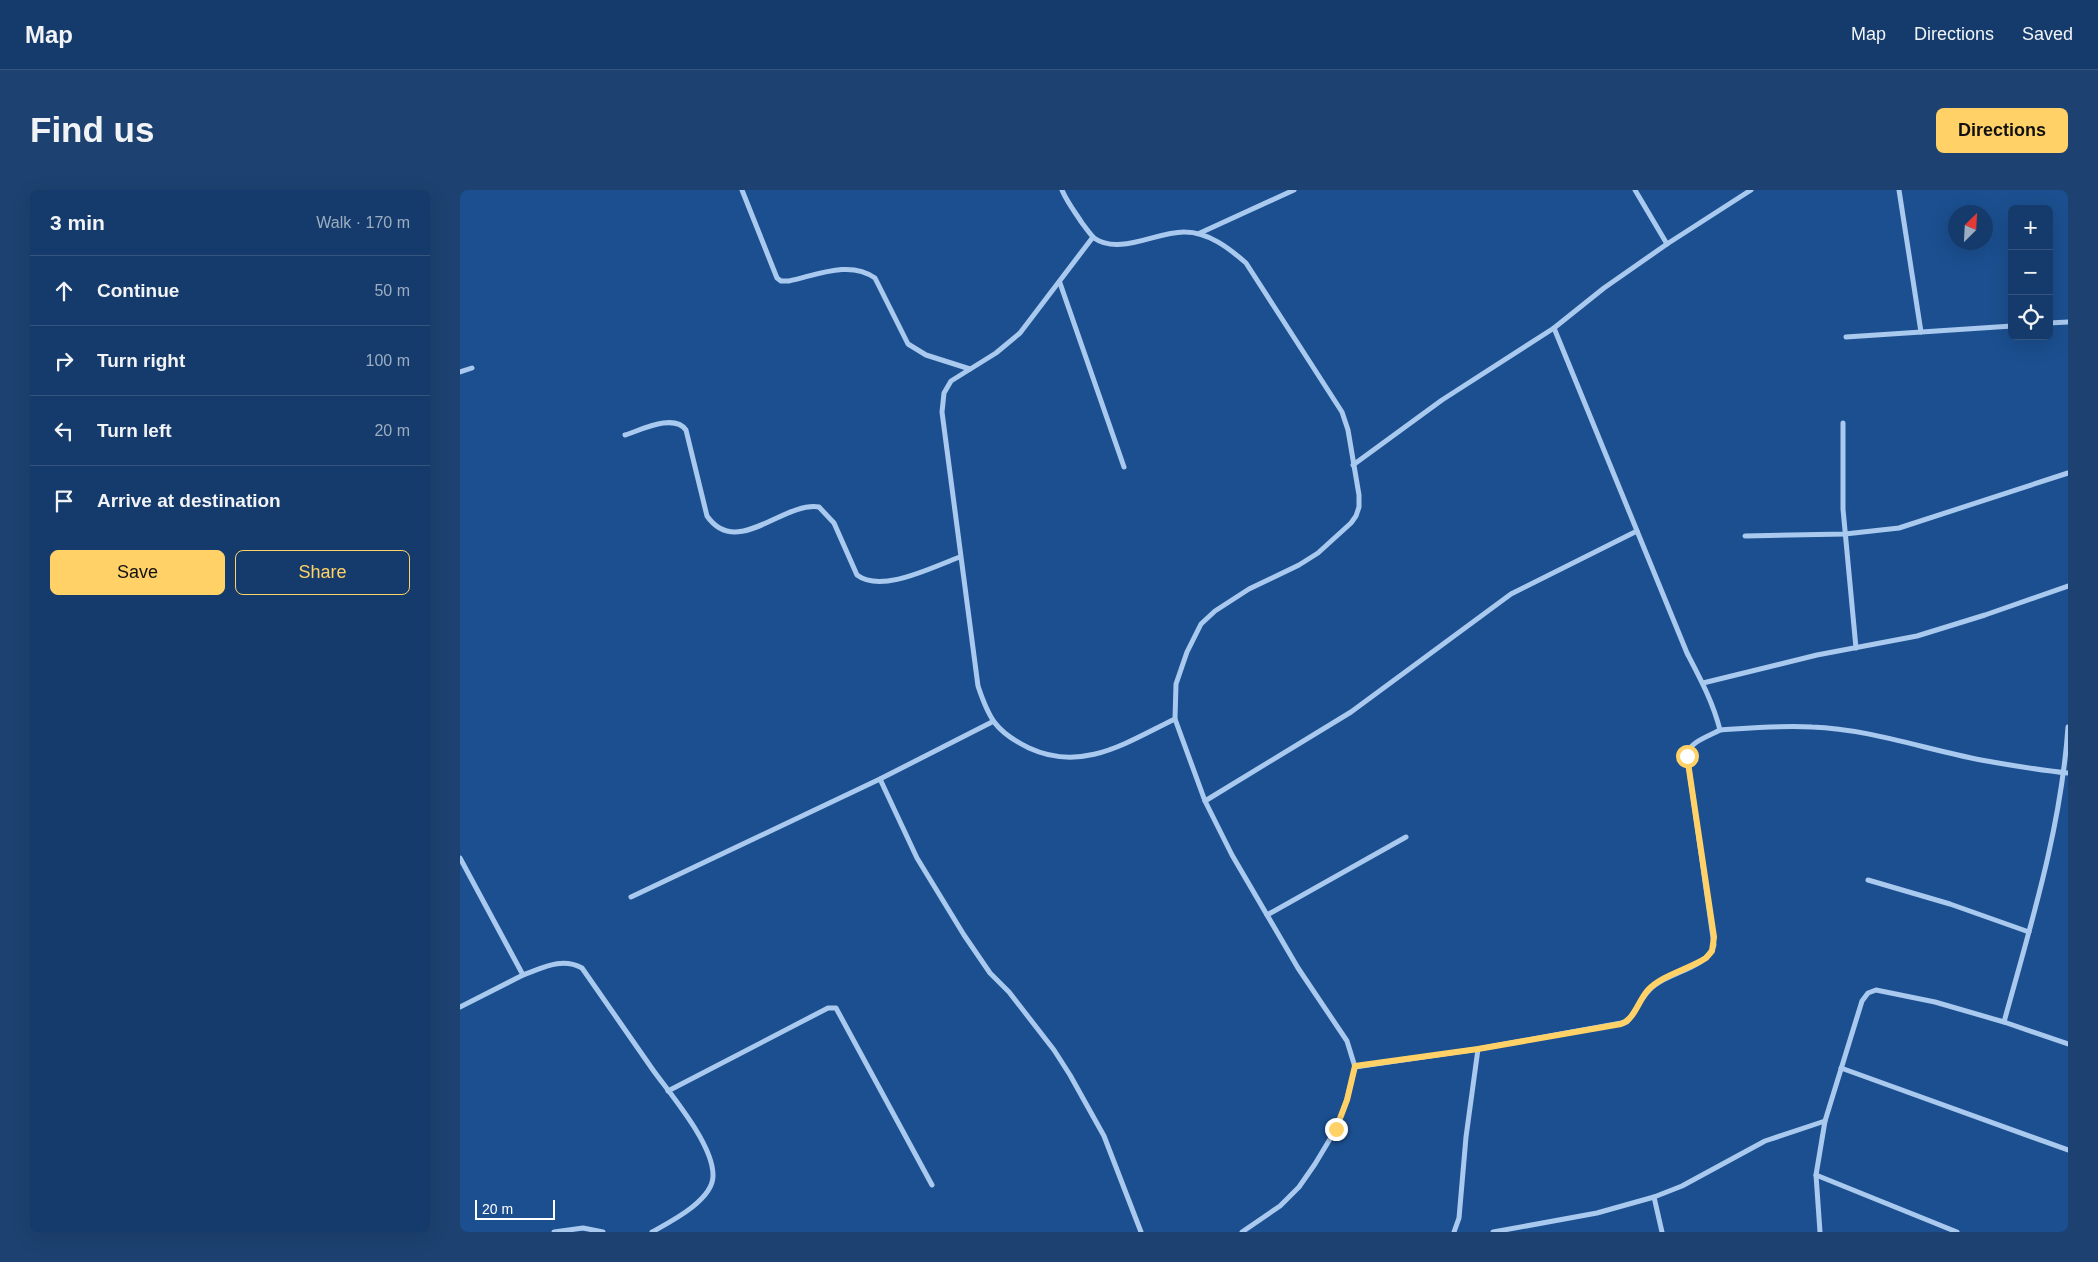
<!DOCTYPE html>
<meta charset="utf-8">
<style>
:root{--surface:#143b6b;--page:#1d4271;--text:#f1f3f6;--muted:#9dadc1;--line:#33557e;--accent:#ffd166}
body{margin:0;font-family:Helvetica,sans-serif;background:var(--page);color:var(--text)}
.controls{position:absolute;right:15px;top:15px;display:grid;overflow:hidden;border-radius:8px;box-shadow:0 5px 20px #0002}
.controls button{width:45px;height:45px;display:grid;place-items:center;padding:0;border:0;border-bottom:1px solid var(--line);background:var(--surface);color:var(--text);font:25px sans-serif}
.compass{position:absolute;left:1488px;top:15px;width:45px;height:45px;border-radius:50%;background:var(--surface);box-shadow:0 5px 20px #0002;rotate:24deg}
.scale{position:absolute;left:15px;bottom:12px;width:80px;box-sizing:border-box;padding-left:5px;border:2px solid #fff;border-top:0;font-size:14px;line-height:18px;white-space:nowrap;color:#fff;-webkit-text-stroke:4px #1b4f8f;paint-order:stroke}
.stop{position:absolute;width:15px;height:15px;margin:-11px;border:4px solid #ffd166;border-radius:50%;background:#fff}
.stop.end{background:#ffd166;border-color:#fff;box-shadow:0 1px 5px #0008}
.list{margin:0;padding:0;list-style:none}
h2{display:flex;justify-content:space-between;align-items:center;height:65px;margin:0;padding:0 20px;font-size:21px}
h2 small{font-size:16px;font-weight:400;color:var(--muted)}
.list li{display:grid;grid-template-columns:32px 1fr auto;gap:15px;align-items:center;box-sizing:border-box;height:70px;padding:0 20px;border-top:1px solid var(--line)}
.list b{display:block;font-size:19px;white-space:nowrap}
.list em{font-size:16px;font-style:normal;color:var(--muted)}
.actions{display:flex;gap:10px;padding:15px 20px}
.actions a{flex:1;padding:11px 0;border:1px solid var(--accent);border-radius:8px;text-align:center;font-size:18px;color:var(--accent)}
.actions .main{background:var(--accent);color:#111}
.icon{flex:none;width:28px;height:28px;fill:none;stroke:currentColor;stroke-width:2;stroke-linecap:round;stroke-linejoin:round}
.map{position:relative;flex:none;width:1608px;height:1042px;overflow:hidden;border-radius:8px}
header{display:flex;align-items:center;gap:30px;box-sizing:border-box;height:70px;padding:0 25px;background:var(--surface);border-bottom:1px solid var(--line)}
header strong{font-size:24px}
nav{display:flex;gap:28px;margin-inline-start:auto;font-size:18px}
.intro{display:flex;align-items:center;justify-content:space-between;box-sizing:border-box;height:120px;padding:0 30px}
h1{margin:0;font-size:35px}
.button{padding:12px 22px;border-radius:8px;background:var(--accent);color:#111;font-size:18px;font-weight:700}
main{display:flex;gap:30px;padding:0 30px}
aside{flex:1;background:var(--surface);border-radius:8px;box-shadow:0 5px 20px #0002}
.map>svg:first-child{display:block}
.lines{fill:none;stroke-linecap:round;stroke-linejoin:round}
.minor{stroke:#a9c9ee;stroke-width:5}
.route{stroke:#ffd166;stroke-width:6}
</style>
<header>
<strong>Map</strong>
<nav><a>Map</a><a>Directions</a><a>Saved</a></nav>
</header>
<div class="intro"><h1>Find us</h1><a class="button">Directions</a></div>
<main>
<aside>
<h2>3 min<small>Walk · 170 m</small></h2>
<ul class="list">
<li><svg class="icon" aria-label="ahead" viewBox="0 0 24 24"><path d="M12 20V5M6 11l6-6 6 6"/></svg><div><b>Continue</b></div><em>50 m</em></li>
<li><svg class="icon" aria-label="right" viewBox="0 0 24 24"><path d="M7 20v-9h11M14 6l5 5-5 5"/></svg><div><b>Turn right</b></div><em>100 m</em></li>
<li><svg class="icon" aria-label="left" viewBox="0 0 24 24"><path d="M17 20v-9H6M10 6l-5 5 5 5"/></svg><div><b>Turn left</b></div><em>20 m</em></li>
<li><svg class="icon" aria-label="arrive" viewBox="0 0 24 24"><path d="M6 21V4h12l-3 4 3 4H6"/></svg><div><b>Arrive at destination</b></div></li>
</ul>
<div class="actions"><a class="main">Save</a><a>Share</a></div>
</aside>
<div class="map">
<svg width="1608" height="1042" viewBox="0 0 1608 1042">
<rect width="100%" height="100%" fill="#1b4f8f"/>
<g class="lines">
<g class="minor">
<path d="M 282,0 L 317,88 L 321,91 L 329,91 C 357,85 390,70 415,88 L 448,154 L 466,165 L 510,179"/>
<path d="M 602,0 C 607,12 615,22 622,33 C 626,38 630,44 634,48 C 660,66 697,41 725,42 C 748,42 769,58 786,73 L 882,222 L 888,240 L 899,305 L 899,317 L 896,326 L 891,333 L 858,363 L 839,375 L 789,399 L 755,421 L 741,434 L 727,462 L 716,494 L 715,529 L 745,611 L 772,665 L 838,778 L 887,851 L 895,877 L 887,909 L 876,939 L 855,974 L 839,997 L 820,1016 L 782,1042"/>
<path d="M 1175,0 L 1207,54"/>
<path d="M 1439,0 L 1461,142"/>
<path d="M 740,43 L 834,0"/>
<path d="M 633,47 L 560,143 L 536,163 L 491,191 L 484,203 L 482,222 L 518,496 C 529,529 536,542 569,558 C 623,583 667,552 715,529"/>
<path d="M 600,93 L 664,277"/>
<path d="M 1589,133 L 1608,132"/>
<path d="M 1386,147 L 1552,136"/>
<path d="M 0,182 L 12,178"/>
<path d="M 1383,233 L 1383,319 L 1396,458"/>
<path d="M 165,245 C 181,240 214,223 226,240 L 247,326 C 277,369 323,311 359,317 L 374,333 L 397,385 C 422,404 474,376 500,367"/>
<path d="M 893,275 L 982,210 L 1094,138 L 1144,98 L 1207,54 L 1291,0"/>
<path d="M 1285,346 L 1385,344 L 1439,338 L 1608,283"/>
<path d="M 1243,493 L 1357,465 L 1457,446 L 1525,425 L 1608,396"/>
<path d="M 1608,537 C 1601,638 1571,734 1544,832 L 1608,854"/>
<path d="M 1260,540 C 1290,538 1321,535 1352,537 C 1409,539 1464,559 1521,570 C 1549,575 1579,580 1608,583"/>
<path d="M 420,589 L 457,668 L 504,745 L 530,783 L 549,802 L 594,860 L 610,885 L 644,946 L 681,1042"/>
<path d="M 745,611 L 891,522 L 1051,404 L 1177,341"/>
<path d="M 0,668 L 63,785 L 0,817"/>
<path d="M 1408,690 L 1490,714 L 1569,742"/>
<path d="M 171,707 L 420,589 L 532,532"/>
<path d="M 807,725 L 946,647"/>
<path d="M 63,785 C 83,778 101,767 122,778 C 146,812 169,846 193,880 C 211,905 253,954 253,985 C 254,1010 210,1032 192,1042"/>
<path d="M 895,877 L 1018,859"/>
<path d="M 1381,878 L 1608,960"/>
<path d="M 208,901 L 368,818 L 376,818 L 472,995"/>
<path d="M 1356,985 L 1497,1042"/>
<path d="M 1194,1007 L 1202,1042"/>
<path d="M 94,1042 L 123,1038 L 143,1042"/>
<path d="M 994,1042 L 999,1028 L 1006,947 L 1018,859 L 1167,832 C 1177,820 1182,804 1195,795 C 1213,781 1247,778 1254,755 L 1227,565 C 1229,552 1249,546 1260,540 C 1253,512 1240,488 1227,463 L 1094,138"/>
<path d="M 1033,1042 L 1137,1023 L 1194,1007 L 1222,996 L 1305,951 L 1365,931"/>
<path d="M 1360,1042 L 1356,985 L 1365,931 L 1402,811 L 1408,803 L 1416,800 L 1475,812 L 1544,832"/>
</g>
</g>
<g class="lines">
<path class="route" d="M 876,939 L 887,910 L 895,876 L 1018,859 L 1161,834 C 1175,829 1178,811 1188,800 C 1202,785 1229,779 1246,768 L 1252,761 L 1254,747 L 1227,566"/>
</g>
</svg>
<div class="controls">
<button>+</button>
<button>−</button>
<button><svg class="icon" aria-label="locate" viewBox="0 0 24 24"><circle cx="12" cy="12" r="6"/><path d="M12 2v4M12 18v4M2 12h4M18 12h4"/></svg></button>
</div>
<svg class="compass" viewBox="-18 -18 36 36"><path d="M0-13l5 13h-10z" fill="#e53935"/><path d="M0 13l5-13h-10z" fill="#9dadc1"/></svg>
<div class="scale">20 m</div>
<div class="stop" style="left:1227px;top:566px"></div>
<div class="stop end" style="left:876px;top:939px"></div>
</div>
</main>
